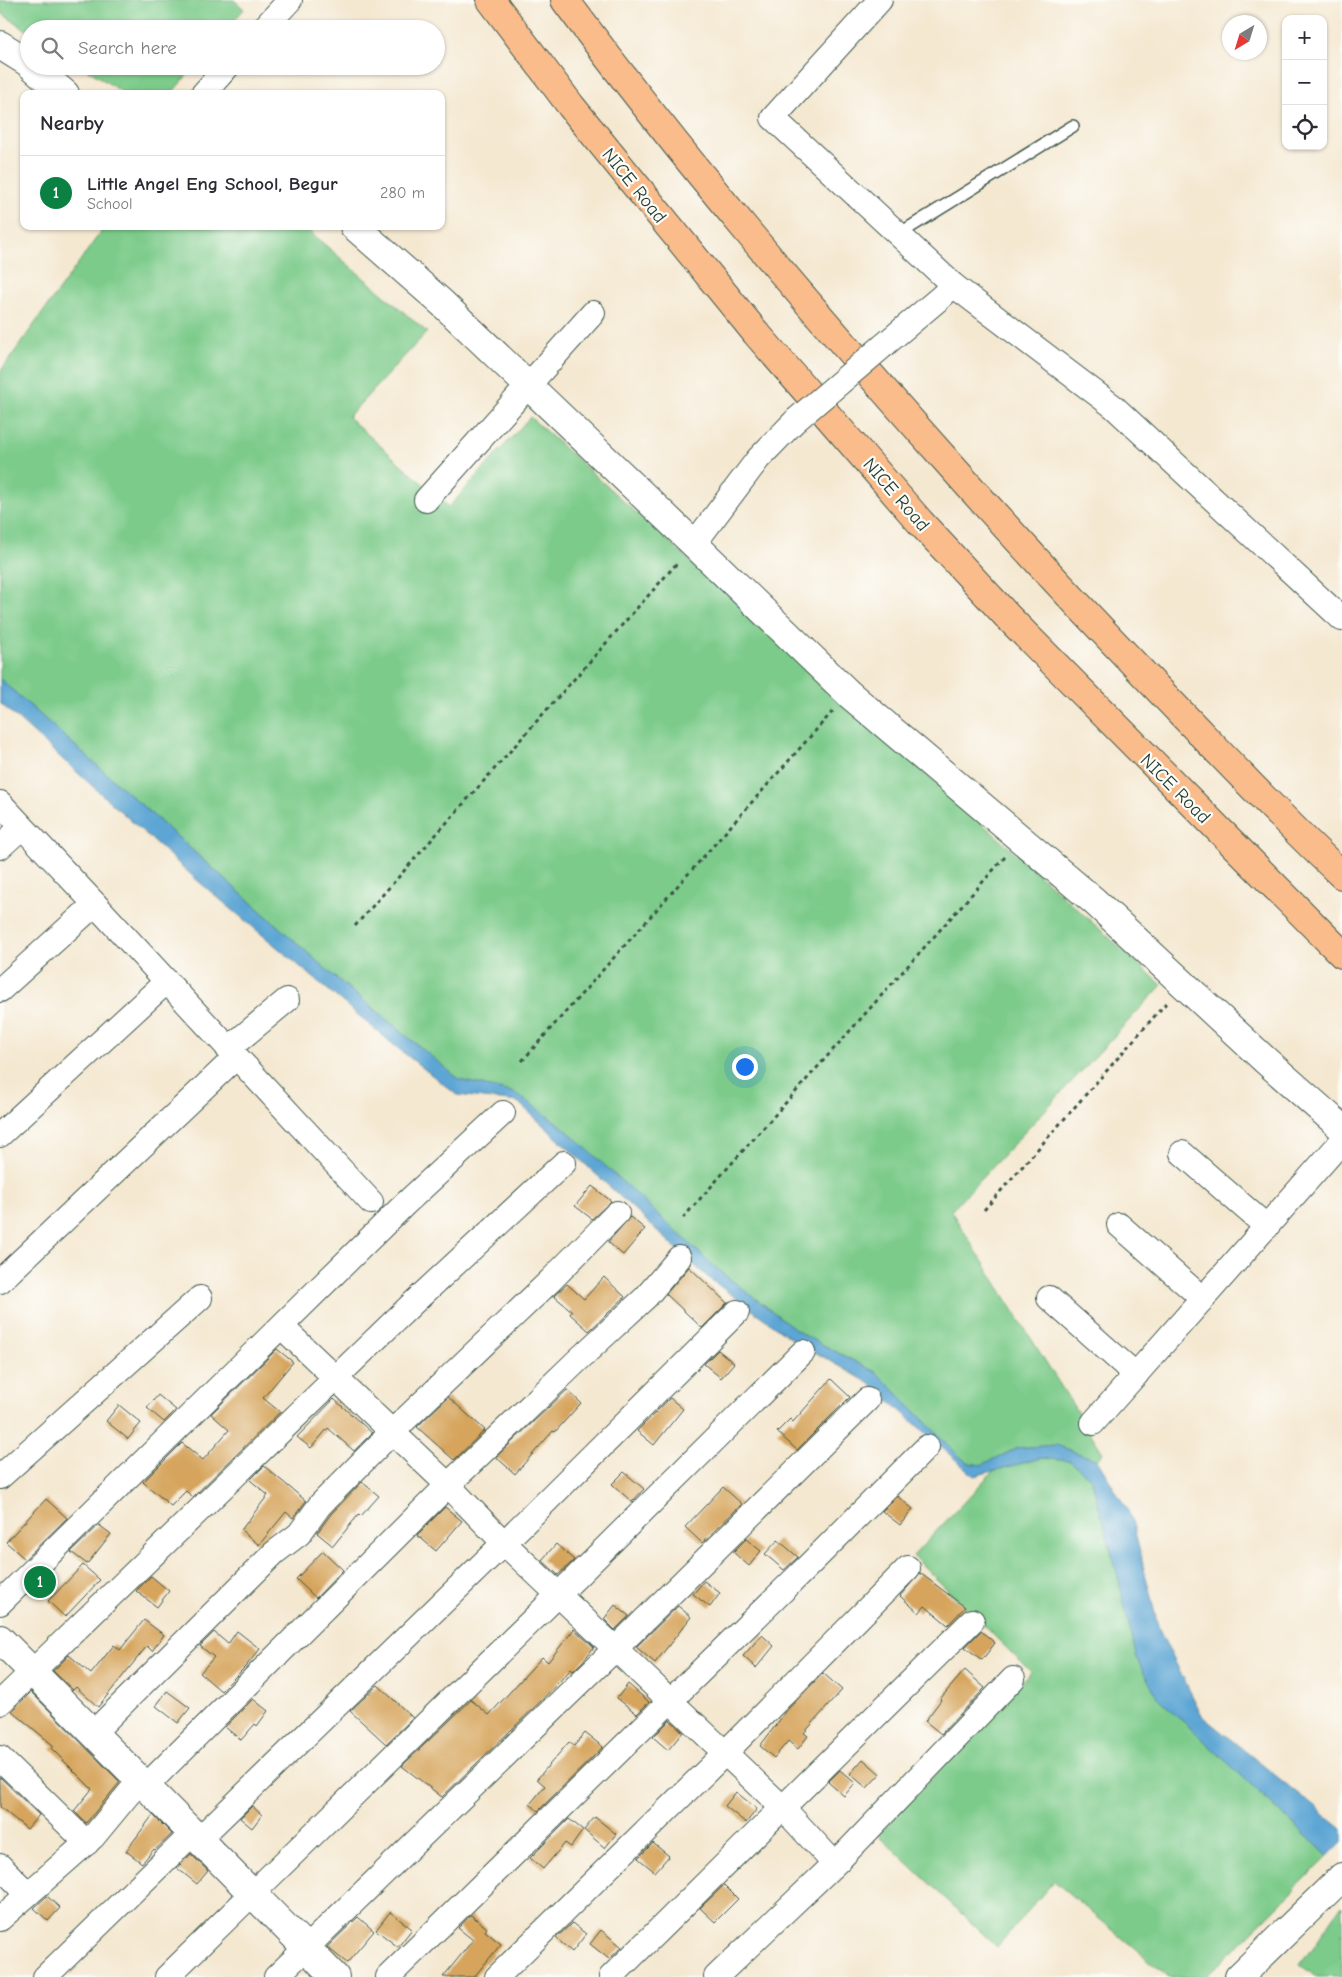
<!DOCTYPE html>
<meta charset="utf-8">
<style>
:root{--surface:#fff;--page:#f7f7f7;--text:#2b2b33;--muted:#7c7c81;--line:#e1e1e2;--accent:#0b8043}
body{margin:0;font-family:"Comic Neue",sans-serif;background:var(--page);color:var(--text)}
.controls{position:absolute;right:15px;top:15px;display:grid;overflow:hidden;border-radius:10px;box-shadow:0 1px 4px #0004}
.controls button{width:45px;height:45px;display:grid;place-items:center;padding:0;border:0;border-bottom:1px solid var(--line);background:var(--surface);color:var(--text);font:25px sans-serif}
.compass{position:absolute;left:1222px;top:15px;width:45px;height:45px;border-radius:50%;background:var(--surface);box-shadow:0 1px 4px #0004;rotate:218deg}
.you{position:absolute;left:744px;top:1066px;width:18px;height:18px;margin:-12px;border:4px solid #fff;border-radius:50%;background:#1a73e8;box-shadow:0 0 0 8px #1a73e833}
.badge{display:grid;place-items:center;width:32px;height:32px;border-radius:50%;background:var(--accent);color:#fff;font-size:16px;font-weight:700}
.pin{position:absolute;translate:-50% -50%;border:2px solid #fff;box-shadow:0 1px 5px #0006}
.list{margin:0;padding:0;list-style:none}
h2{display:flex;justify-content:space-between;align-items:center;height:65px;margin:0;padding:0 20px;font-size:21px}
h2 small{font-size:16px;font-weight:400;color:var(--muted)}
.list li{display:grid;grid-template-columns:32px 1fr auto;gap:15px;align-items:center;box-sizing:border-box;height:75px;padding:0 20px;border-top:1px solid var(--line)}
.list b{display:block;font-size:19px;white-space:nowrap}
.list p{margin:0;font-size:16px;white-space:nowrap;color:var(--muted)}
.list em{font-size:16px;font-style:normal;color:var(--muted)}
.icon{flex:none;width:28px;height:28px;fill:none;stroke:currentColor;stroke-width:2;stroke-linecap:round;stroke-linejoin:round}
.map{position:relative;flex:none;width:1342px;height:1977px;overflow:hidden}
.search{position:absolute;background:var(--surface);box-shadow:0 1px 4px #0004;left:20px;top:20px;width:425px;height:55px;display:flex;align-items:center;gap:12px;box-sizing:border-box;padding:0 18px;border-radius:28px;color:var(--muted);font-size:19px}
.panel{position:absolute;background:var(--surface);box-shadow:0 1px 4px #0004;left:20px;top:90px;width:425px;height:140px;border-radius:10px}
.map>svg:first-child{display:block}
.green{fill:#7ccb8a;stroke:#4e845f}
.water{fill:#5ca5d4;stroke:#3e7184}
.building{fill:#d6a45c}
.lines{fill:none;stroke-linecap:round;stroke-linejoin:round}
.service-casing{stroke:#3f574c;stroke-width:14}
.minor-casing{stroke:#3f574c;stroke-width:26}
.tertiary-casing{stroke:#3f574c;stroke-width:30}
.motorway-casing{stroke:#3f574c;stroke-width:30}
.path{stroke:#3f574c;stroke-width:3;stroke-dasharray:4 4;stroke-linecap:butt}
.service{stroke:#fff;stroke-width:11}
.minor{stroke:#fff;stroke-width:24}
.tertiary{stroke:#fff;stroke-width:28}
.motorway{stroke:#fabc8b;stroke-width:28}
.minor-bridge-casing{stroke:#3f574c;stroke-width:26;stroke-linecap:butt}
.minor-bridge{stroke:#fff;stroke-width:24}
.labels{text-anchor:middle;stroke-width:4.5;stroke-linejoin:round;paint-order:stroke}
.street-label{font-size:19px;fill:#1f3d34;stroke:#fdfcf7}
</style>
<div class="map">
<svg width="1342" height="1977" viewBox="0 0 1342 1977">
<rect width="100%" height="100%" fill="#fdfcf7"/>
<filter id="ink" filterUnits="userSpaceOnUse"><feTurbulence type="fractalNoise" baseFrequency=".02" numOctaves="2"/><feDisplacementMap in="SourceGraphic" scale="10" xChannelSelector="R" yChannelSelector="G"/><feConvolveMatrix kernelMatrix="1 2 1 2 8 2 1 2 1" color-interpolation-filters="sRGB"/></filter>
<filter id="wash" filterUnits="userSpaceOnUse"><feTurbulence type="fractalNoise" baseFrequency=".0096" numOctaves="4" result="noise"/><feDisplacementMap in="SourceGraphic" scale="20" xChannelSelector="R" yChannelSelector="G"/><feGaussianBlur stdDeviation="1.12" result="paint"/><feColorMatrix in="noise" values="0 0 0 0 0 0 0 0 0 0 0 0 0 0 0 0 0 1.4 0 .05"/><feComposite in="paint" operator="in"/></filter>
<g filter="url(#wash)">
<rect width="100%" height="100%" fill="#f4e8d1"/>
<g class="green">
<path d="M 0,0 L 234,0 L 244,9 L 227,29 L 29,29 L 29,32 L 0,12 Z"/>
<path d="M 82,66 L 195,66 L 171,94 L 125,94 Z"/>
<path d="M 105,226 L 303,226 L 427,332 L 348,417 L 449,507 L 530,417 L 1162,985 L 951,1211 L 1103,1453 L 1097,1460 L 1056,1445 L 1018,1448 L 981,1465 L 968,1463 L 960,1457 L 877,1373 L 802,1334 L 718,1270 L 563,1127 L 515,1093 L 460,1080 L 336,978 L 0,679 L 0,372 Z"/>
<path d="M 1041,1458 L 1070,1461 L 1091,1478 L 1115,1565 L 1157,1697 L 1328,1856 L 1206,1977 L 1169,1977 L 1054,1881 L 997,1947 L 878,1835 L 1031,1672 L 913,1556 L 993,1471 Z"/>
<path d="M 1342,1905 L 1342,1977 L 1317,1977 L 1300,1965 Z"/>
</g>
<path class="water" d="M 0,679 L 336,978 L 460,1080 L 515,1093 L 563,1127 L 718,1270 L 802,1334 L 877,1373 L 960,1457 L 968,1463 L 981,1465 L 1018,1448 L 1056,1445 L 1097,1460 L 1131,1516 L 1159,1630 L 1203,1717 L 1342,1829 L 1342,1842 L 1328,1856 L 1157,1697 L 1137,1659 L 1115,1565 L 1091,1478 L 1070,1461 L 1041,1458 L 974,1476 L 869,1383 L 792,1339 L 706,1276 L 518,1102 L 457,1095 L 395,1046 L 198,881 L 0,703 Z"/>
<g id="blocks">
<g class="building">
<path d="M 592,1186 L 611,1201 L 592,1219 L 575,1206 Z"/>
<path d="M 630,1217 L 645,1229 L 623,1255 L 608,1242 Z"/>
<path d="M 689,1267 L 727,1303 L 702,1328 L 666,1294 Z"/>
<path d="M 604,1277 L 625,1297 L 589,1331 L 570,1314 L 572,1311 L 554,1296 L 567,1284 L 584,1299 Z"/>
<path d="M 277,1349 L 293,1362 L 263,1398 L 280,1412 L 193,1497 L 186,1491 L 171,1506 L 143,1482 L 182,1443 L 203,1460 L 229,1430 L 211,1414 Z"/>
<path d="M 718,1350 L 734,1363 L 721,1378 L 704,1364 Z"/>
<path d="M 831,1379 L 850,1397 L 797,1450 L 777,1432 L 790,1419 L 793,1422 Z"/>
<path d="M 567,1390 L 581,1403 L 555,1432 L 553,1431 L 515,1474 L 496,1457 Z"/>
<path d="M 158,1395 L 176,1410 L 164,1422 L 147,1408 Z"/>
<path d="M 448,1397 L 485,1430 L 454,1460 L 417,1427 Z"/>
<path d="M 670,1398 L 683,1409 L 654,1445 L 637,1431 Z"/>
<path d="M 334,1399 L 372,1433 L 354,1451 L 328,1428 L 311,1448 L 297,1437 Z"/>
<path d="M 119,1405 L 141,1423 L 128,1439 L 106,1421 Z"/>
<path d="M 264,1466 L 306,1501 L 293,1518 L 286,1512 L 259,1545 L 241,1530 L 268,1495 L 250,1480 Z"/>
<path d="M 624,1472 L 644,1489 L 632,1502 L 612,1484 Z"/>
<path d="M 362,1482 L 379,1496 L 361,1516 L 359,1514 L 333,1546 L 317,1533 L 331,1514 Z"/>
<path d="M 723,1487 L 742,1504 L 702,1543 L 685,1527 Z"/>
<path d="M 897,1496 L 913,1509 L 900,1525 L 882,1511 Z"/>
<path d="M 46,1499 L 67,1518 L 25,1559 L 6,1542 Z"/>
<path d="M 445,1507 L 462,1521 L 436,1551 L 417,1535 Z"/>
<path d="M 99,1525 L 111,1534 L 87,1564 L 71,1552 Z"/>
<path d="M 746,1539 L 761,1551 L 749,1566 L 733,1552 Z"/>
<path d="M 778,1540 L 798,1557 L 784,1570 L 765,1554 Z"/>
<path d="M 556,1544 L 574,1560 L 558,1575 L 542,1560 Z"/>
<path d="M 323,1551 L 343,1570 L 316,1598 L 296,1579 Z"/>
<path d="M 83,1565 L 100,1580 L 65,1617 L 48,1601 Z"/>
<path d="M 920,1573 L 965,1607 L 948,1625 L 925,1606 L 919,1613 L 900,1596 Z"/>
<path d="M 151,1576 L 169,1591 L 157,1607 L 136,1591 Z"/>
<path d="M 704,1581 L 720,1593 L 710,1607 L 693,1594 Z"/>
<path d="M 615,1605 L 629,1616 L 615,1630 L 604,1619 Z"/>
<path d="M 678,1606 L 691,1617 L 655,1663 L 636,1647 Z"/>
<path d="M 144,1620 L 164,1635 L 152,1651 L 147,1646 L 98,1707 L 76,1687 L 73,1690 L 53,1671 L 69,1655 L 91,1674 L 114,1645 L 120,1650 Z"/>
<path d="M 574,1629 L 594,1647 L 584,1660 L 573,1671 L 571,1669 L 542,1700 L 442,1797 L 402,1766 L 471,1700 L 489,1715 L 542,1657 L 548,1662 Z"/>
<path d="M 237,1631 L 260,1649 L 246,1666 L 221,1691 L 200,1673 L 214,1657 L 200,1646 L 214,1632 L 228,1644 Z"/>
<path d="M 981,1631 L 995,1643 L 982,1660 L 965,1647 Z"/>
<path d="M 762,1635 L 774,1646 L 756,1668 L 743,1656 Z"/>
<path d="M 965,1670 L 985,1688 L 941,1734 L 925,1721 L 941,1700 L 940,1699 Z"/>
<path d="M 823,1673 L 842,1690 L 804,1733 L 808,1736 L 798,1749 L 788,1741 L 774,1758 L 760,1746 L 788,1709 Z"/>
<path d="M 628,1684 L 649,1702 L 637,1714 L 617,1698 Z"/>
<path d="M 378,1685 L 413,1718 L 386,1744 L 350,1711 Z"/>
<path d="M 167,1691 L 190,1708 L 178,1723 L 156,1706 Z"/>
<path d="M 31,1692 L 120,1782 L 86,1823 L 74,1811 L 92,1789 L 51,1748 L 54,1746 L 12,1711 Z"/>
<path d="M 253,1699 L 268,1711 L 257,1726 L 255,1724 L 241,1740 L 225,1727 Z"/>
<path d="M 670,1720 L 683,1732 L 668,1750 L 653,1737 Z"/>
<path d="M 585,1733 L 603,1747 L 538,1811 L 530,1804 L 545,1786 L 537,1779 L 569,1742 L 574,1746 Z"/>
<path d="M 863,1759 L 880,1774 L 867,1788 L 850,1774 Z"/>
<path d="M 840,1770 L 855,1783 L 844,1796 L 828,1782 Z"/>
<path d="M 0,1777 L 39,1815 L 27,1829 L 0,1807 Z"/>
<path d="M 736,1792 L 757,1809 L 746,1823 L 725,1806 Z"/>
<path d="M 252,1806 L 262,1815 L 252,1828 L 240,1818 Z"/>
<path d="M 153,1815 L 172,1834 L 155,1850 L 154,1849 L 142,1863 L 126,1851 Z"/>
<path d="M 595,1817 L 616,1834 L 605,1848 L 584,1830 Z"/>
<path d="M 569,1819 L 583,1830 L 571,1847 L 565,1843 L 543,1869 L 530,1858 Z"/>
<path d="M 653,1843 L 669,1856 L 655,1872 L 638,1858 Z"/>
<path d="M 191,1854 L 208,1871 L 197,1884 L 177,1868 Z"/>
<path d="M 724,1885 L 738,1899 L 715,1922 L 700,1908 Z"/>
<path d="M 47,1896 L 60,1908 L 48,1921 L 34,1908 Z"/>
<path d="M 390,1912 L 412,1929 L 398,1947 L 376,1930 Z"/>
<path d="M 471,1915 L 487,1928 L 485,1931 L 501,1944 L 474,1977 L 443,1977 L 473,1940 L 458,1928 Z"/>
<path d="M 358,1917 L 374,1931 L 347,1963 L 327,1947 Z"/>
<path d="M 572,1923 L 586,1934 L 572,1952 L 556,1938 Z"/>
<path d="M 601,1930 L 622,1947 L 609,1959 L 590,1944 Z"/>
</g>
</g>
</g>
<g filter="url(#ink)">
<use href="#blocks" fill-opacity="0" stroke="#3f574c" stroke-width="1"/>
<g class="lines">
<g class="service-casing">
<path id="service" d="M 899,234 L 1073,126"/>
</g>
<g class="minor-casing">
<g id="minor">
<path d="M 880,0 L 773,118 L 953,285 L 1114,407 L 1342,619"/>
<path d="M 263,29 L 290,0"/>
<path d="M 203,94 L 228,66"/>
<path d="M 883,346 L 941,297 L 953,285"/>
<path d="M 426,500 L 593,313"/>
<path d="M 694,544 L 758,459 L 796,420"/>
<path d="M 0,803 L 95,904 L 371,1202"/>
<path d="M 0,847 L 22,827"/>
<path d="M 0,990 L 95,904"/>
<path d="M 228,1049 L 287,1000"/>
<path d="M 0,1135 L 166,982"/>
<path d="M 1182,1153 L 1267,1227"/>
<path d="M 1119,1225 L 1203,1299"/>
<path d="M 0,1281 L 236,1057"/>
<path d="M 1049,1298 L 1136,1375"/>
<path d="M 282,1327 L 448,1485 L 504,1543 L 783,1808 L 830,1859 L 837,1861"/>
<path d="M 1093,1423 L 1342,1141"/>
<path d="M 0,1477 L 200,1298"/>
<path d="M 0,1603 L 405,1204 L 503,1113"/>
<path d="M 0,1703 L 412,1304 L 564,1163"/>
<path d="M 93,1733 L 274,1553 L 299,1534 L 320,1505 L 392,1432 L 551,1280 L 617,1213"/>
<path d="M 0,1758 L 87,1843"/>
<path d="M 146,1786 L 448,1485 L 578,1360 L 646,1297 L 679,1258"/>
<path d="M 199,1839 L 504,1543 L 737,1312"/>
<path d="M 0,1866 L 28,1894"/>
<path d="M 0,1919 L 93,1837 L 140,1780"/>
<path d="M 45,1977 L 193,1833"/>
<path d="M 167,1977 L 559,1594 L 803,1352"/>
<path d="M 276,1977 L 616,1648 L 867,1400"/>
<path d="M 388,1977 L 807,1567 L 927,1447"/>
<path d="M 497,1977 L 725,1753 L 908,1568"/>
<path d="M 611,1977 L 972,1621"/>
<path d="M 716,1977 L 841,1858 L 1013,1679"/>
</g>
</g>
<g class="tertiary-casing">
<g id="tertiary">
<path d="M 0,45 L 29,63"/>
<path d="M 32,66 L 65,94"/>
<path d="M 354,226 L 442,303 L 694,544 L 849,694 L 1094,901 L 1265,1060 L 1342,1128"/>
<path d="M 0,1639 L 335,1977"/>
<path d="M 1239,1977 L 1342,1877"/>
</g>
</g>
<g class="motorway-casing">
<g id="motorway">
<path d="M 491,0 L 571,106 L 756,333 L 920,522 L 1007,616 L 1342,954"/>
<path d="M 565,0 C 683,160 812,310 944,458 C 1022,546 1103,632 1184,716 C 1236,770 1287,824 1342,875"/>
</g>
</g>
<g class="path">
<path d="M 355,926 L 678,562"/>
<path d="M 522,1061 L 833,711"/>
<path d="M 984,1210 L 1168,1001"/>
<path d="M 683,1218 L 1005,857"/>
</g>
<use href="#service" class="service"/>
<use href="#minor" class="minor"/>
<use href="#tertiary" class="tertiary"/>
<use href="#motorway" class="motorway"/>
<g class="minor-bridge-casing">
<path id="minor-bridge" d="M 796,420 L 883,346"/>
</g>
<use href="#minor-bridge" class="minor-bridge"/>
</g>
</g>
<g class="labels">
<g class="street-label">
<text transform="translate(635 185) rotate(51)" y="7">NICE Road</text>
<text transform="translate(897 494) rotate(49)" y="7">NICE Road</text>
<text transform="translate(1176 788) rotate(45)" y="7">NICE Road</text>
</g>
</g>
</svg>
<div class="controls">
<button>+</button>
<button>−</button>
<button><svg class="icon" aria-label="locate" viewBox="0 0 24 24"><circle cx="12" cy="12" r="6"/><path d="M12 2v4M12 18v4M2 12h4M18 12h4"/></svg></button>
</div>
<svg class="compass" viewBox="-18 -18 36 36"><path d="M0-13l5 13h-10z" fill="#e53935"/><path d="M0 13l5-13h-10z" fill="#7c7c81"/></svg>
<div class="you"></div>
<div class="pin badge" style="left:40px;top:1582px">1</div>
<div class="search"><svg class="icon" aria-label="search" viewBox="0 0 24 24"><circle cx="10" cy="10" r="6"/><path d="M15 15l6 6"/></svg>Search here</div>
<section class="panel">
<h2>Nearby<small></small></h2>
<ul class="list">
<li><span class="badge">1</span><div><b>Little Angel Eng School, Begur</b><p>School</p></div><em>280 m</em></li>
</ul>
</section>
</div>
